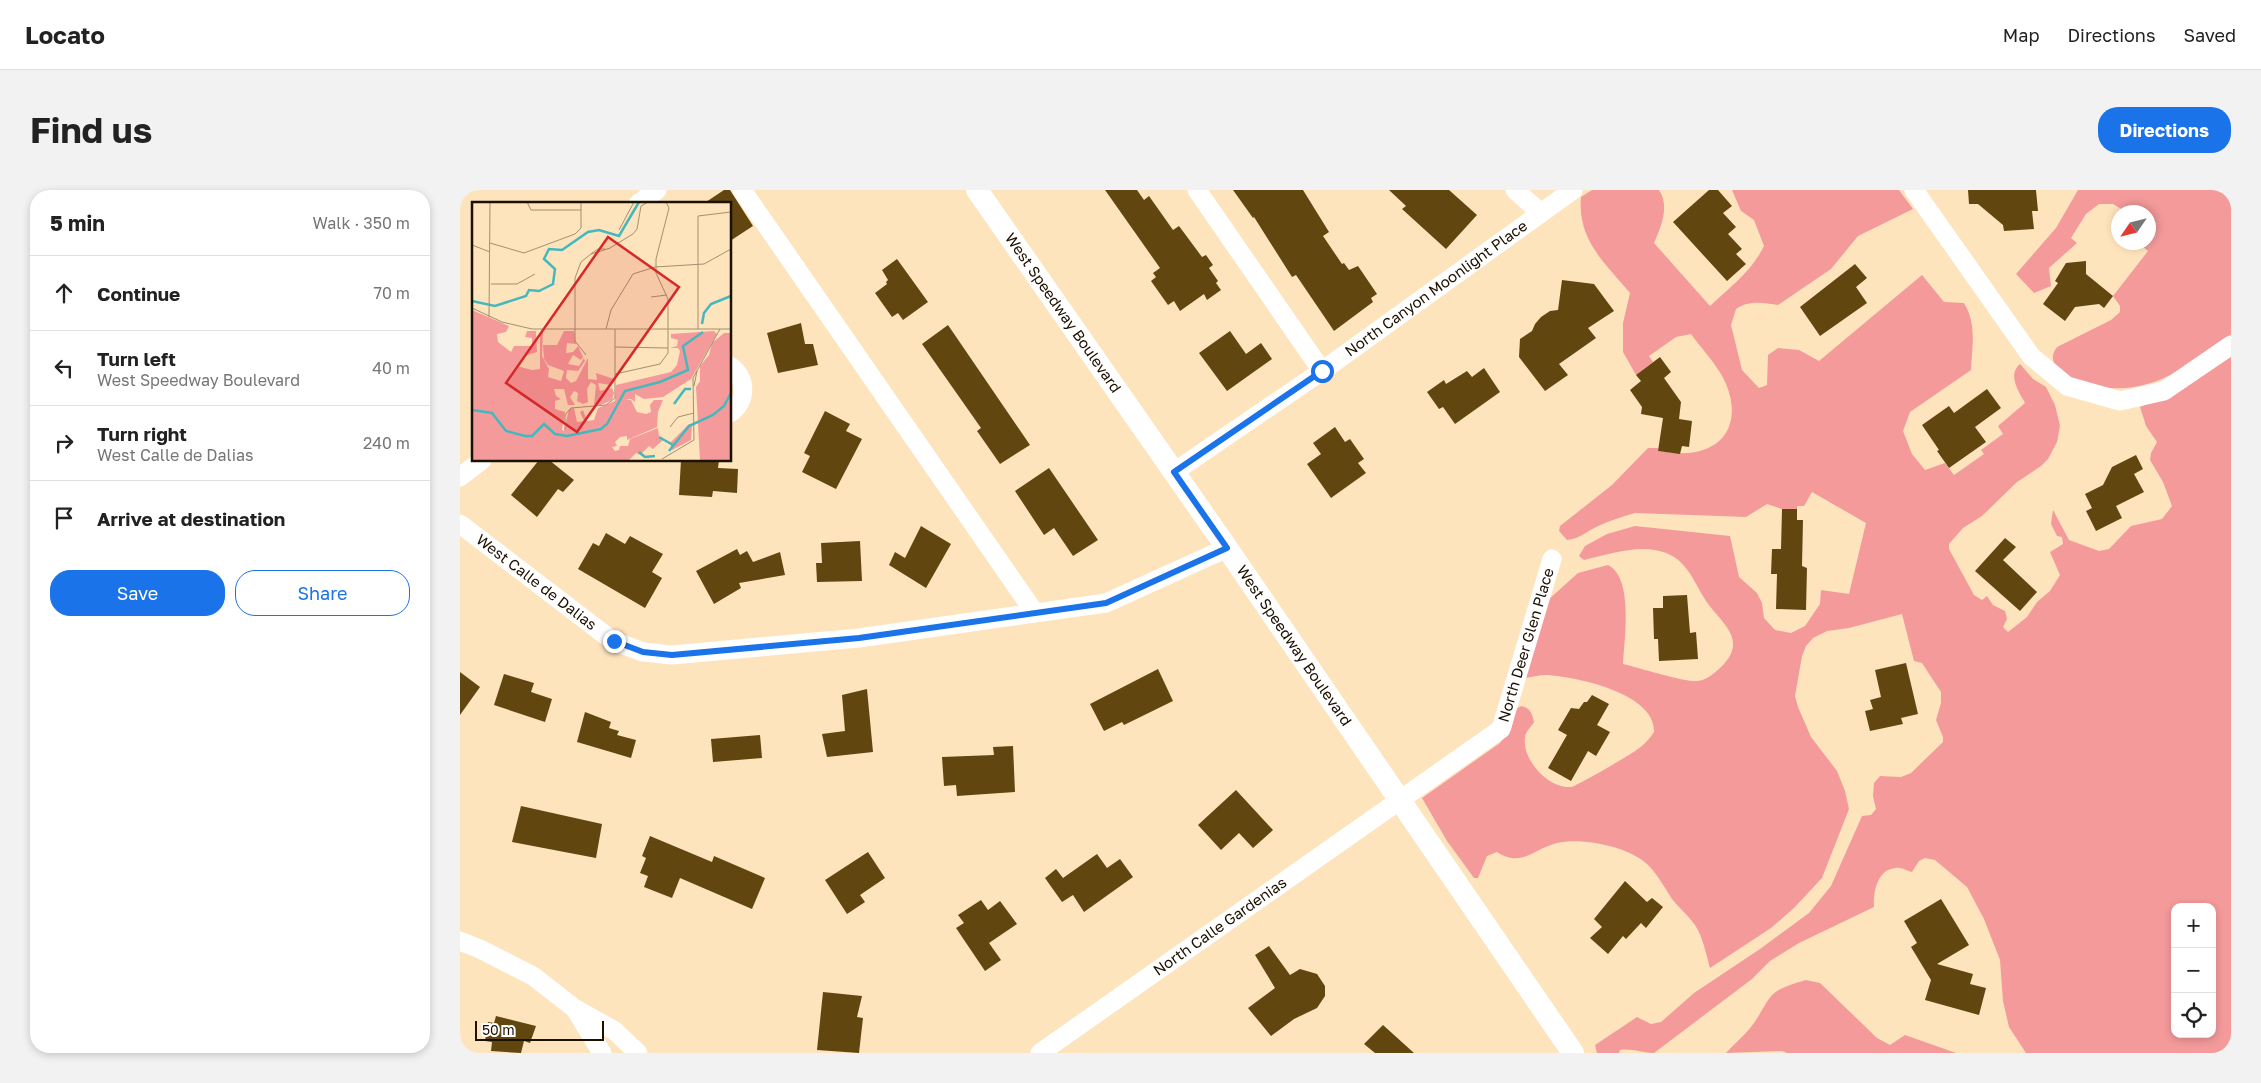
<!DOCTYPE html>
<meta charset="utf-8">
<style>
:root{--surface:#fff;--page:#f2f2f2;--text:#222;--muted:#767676;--line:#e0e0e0;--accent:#1a73e8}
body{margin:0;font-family:"Golos Text",sans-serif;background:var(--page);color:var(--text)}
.controls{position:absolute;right:15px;bottom:15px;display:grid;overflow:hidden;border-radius:10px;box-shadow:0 2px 8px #0003}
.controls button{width:45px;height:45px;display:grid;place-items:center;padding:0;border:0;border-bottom:1px solid var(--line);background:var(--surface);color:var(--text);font:25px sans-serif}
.compass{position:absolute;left:1651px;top:15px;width:45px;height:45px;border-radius:50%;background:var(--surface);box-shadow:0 2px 8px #0003;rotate:235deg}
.scale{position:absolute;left:15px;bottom:12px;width:129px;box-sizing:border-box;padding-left:5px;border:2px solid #1c1000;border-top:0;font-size:14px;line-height:18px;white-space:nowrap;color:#1c1000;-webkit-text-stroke:4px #fff;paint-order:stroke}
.stop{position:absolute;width:15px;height:15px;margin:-11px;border:4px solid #1a73e8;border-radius:50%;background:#fff}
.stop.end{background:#1a73e8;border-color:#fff;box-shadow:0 1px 5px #0008}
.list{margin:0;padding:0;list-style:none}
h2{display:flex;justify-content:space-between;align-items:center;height:65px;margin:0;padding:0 20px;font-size:21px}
h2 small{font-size:16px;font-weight:400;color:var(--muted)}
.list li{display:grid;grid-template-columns:32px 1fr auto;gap:15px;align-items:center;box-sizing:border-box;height:75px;padding:0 20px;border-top:1px solid var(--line)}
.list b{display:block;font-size:19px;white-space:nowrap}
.list p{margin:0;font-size:16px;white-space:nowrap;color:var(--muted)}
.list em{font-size:16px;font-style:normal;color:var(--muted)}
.actions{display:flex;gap:10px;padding:15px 20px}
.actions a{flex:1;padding:11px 0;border:1px solid var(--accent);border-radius:20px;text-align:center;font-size:18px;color:var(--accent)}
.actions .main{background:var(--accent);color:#fff}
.icon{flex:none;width:28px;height:28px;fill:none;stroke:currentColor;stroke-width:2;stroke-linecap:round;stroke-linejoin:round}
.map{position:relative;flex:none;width:1771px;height:863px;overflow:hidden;border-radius:20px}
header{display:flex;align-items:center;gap:30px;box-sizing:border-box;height:70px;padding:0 25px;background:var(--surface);border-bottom:1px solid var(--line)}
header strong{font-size:24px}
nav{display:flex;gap:28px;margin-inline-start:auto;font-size:18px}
.intro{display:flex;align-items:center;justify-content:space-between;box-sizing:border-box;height:120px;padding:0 30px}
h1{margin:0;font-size:35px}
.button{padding:12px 22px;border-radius:20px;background:var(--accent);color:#fff;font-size:18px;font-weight:700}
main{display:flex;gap:30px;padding:0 30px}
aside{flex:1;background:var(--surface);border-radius:20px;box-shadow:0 2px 8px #0003}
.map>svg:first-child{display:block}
.green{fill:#f49a9b;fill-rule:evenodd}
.building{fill:#624610}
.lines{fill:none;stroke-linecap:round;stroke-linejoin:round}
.minor{stroke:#fff;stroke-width:19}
.major{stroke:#fff;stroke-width:22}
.route{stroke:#1a73e8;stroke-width:6}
.labels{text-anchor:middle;stroke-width:5;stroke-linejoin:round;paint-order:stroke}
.street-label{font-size:15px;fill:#1c1000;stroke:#fff}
.inset-river{fill:none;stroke:#45b8bd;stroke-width:2.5}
.inset-road{fill:none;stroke:#a38f71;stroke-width:1}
.view{fill:#d62828;fill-opacity:0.15;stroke:#d62828;stroke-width:2.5}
.inset-edge{fill:none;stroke:#1c1000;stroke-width:2.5}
</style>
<header>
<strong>Locato</strong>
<nav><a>Map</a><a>Directions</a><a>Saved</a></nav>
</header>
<div class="intro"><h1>Find us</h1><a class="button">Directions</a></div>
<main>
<aside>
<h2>5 min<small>Walk · 350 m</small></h2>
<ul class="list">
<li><svg class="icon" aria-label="ahead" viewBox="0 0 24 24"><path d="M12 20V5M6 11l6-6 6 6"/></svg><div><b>Continue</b></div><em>70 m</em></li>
<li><svg class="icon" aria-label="left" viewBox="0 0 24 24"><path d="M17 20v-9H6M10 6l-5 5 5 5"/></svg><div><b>Turn left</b><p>West Speedway Boulevard</p></div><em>40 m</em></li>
<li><svg class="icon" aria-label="right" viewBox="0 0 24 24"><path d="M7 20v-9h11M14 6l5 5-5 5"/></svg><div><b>Turn right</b><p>West Calle de Dalias</p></div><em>240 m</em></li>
<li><svg class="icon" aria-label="arrive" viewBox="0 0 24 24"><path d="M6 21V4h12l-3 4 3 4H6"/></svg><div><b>Arrive at destination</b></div></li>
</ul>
<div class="actions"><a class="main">Save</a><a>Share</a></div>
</aside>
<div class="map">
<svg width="1771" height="863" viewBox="0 0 1771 863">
<rect width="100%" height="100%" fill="#fde4bd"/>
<g class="green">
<path d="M 1132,0 L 1199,0 C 1210,16 1201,37 1194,53 L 1250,116 C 1270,97 1292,81 1304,56 L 1294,30 L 1281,21 L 1272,0 L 1439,0 L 1453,19 L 1398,46 L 1371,79 L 1318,115 C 1303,113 1290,110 1276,119 L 1271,135 L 1282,180 L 1299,198 L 1307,195 L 1308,165 L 1318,158 L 1339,160 L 1359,171 L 1462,85 L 1484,112 L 1504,113 C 1517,134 1512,157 1511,180 L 1450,222 L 1443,241 L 1452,264 L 1465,280 L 1485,273 L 1494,285 L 1524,264 L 1521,260 L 1543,244 L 1538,236 L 1565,213 C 1559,202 1547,185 1560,174 L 1573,189 L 1586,197 L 1595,215 L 1600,236 L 1597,252 L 1588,269 L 1581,276 L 1557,292 L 1522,326 L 1503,338 L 1489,354 L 1489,359 L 1514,405 L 1522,410 L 1527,406 L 1533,415 L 1545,421 L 1547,429 L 1543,437 L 1548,442 L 1567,427 L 1577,412 L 1590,401 L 1600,385 L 1590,362 L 1603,354 L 1602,347 L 1597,346 L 1591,334 L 1593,320 L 1609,350 L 1639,361 L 1649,359 L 1671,336 L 1702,329 L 1712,316 L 1703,292 L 1690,270 L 1691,263 L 1697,252 L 1686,236 L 1680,217 L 1720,201 L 1771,167 L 1771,863 L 1566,863 L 1549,837 L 1543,811 L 1540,770 L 1524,729 L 1507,697 L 1475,670 L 1465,668 L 1459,671 L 1452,682 C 1448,681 1440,677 1436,678 C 1417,679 1413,703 1414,717 L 1339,753 L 1310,771 L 1292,789 L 1194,863 C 1182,863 1172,858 1160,860 L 1159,863 L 1137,863 L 1135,855 L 1177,827 L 1191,834 L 1201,832 L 1234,803 L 1300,759 L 1349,723 L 1371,696 L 1402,626 L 1411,625 L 1416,619 L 1413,606 L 1414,593 L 1420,586 L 1441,587 L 1451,583 L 1483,552 L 1483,547 L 1476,530 L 1481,513 L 1481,502 L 1462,473 L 1454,471 L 1442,424 L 1389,438 L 1367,441 L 1353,448 L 1346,456 L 1342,466 L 1335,506 L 1338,517 L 1351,547 L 1377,581 L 1385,601 L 1389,619 L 1362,688 L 1334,718 L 1311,738 L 1250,778 C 1246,764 1243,747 1235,735 C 1228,725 1219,718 1212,709 C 1205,698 1199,687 1190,677 C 1172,657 1123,647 1097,653 C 1073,659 1062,678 1037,662 L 1027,666 L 1018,688 L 1014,688 L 987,651 L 962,608 L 1040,553 L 1051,540 L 1056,519 L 1061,516 C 1070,518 1072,523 1074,532 C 1071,537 1065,542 1065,548 C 1062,569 1088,599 1111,597 C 1117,596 1170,565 1178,559 C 1184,555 1190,548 1194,542 C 1196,503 1114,486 1085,485 C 1079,485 1072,487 1066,488 L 1088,410 L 1118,383 L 1148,375 C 1174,388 1164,450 1163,474 C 1180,478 1223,492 1237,491 C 1247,490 1253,484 1260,478 C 1290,450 1261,433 1246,411 C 1232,389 1226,365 1195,360 C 1172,356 1146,365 1124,370 L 1119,366 L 1125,356 L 1147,344 L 1175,336 L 1270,346 L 1279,387 L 1297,403 L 1302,413 L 1304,428 L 1315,440 L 1331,443 L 1345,436 L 1360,414 L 1361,400 L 1389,404 L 1406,333 L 1352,302 L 1344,316 L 1337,316 L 1337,319 L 1322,319 L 1307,314 L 1286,327 L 1175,323 C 1161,327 1149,331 1136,337 C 1126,342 1119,349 1107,350 L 1099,341 L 1100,336 L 1152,295 L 1188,258 L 1198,258 L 1198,261 C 1213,263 1229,265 1243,260 C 1274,250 1277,219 1266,194 C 1260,178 1241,158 1231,144 L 1216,147 L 1189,166 L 1193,172 L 1176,185 L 1163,162 L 1163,133 L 1170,103 C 1145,73 1117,50 1121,7 ZM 1715,717 L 1752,717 L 1752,844 L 1715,844 Z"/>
<path d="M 1618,0 L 1771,0 L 1771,145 C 1729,174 1695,205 1641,197 C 1628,195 1612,190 1602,182 C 1592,175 1590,166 1597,157 L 1651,130 L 1660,122 L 1660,116 L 1653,106 L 1688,61 L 1683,57 L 1684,53 L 1688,52 L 1688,22 L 1666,22 L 1653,14 L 1639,14 L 1626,24 L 1611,48 L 1617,53 L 1589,78 L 1591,96 L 1574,103 L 1556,84 L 1596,38 Z"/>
<path d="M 1346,790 L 1360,793 L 1417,848 L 1430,855 L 1445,845 L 1496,863 L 1327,863 L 1322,861 L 1266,863 C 1274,854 1284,846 1291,837 C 1314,806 1303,802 1346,790 Z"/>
</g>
<g class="building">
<path d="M 264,0 L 270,0 L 293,36 L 270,51 L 270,14 L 243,14 Z"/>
<path d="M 645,0 L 677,0 L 684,10 L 689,6 L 713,40 L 719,36 L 742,67 L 746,65 L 753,75 L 749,78 L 758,91 L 756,93 L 761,100 L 747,110 L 744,104 L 720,121 L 714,111 L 708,115 L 691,91 L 696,87 L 693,83 L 700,78 Z"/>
<path d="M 773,0 L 843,0 L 869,42 L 863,46 L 882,74 L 884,73 L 889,80 L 898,76 L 917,104 L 911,108 L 913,112 L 874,141 L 836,85 L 832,87 L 794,27 L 793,28 Z"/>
<path d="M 929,0 L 989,0 L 1017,25 L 986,59 L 942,19 L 946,16 Z"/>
<path d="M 1249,0 L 1258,0 L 1272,16 L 1263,23 L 1276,37 L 1268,44 L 1282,59 L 1276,64 L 1286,74 L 1267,91 L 1213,32 Z"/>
<path d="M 1508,0 L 1576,0 L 1578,21 L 1572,21 L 1574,39 L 1544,41 L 1543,35 L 1518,14 L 1509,14 Z"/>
<path d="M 437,69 L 468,112 L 443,130 L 438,123 L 432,127 L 415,103 L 427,94 L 426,92 L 428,90 L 422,80 Z"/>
<path d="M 1626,71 L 1626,84 L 1653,106 L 1644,118 L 1639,114 L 1615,117 L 1605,131 L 1583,114 L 1598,93 L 1595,91 L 1606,73 Z"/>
<path d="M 1395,74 L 1407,88 L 1396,97 L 1407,113 L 1360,146 L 1340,117 Z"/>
<path d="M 1102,90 L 1134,94 L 1154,121 L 1128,138 L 1136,148 L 1099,174 L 1108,185 L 1085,201 L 1059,167 L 1060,149 L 1072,141 L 1075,134 L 1081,127 L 1090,121 L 1098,120 Z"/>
<path d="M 341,133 L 345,154 L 353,154 L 358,175 L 318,183 L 307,143 Z"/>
<path d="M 488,135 L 570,255 L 540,274 L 517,241 L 521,238 L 462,154 Z"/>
<path d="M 770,141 L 786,164 L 801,153 L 812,169 L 767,201 L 739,163 Z"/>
<path d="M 1200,167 L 1211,182 L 1204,188 L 1221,212 L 1219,229 L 1232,231 L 1229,257 L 1222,256 L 1220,264 L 1198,261 L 1203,228 L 1181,224 L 1182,217 L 1170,200 L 1181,191 L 1176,185 Z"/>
<path d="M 1024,178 L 1040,202 L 995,234 L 983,217 L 979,219 L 967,202 L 984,190 L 986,194 L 1007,181 L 1012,187 Z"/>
<path d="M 1527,199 L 1541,218 L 1515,237 L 1526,252 L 1489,278 L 1477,261 L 1479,260 L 1462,235 L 1489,216 L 1494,223 Z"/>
<path d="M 365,221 L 390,234 L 386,241 L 402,249 L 376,299 L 342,282 L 350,266 L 344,263 Z"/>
<path d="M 875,237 L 885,252 L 890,249 L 904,269 L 898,273 L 906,283 L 871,308 L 847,274 L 861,264 L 853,253 Z"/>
<path d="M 1676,265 L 1683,279 L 1674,284 L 1684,302 L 1656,316 L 1662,328 L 1636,341 L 1626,321 L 1632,318 L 1625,304 L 1643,295 L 1652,277 Z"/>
<path d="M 79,270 L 89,270 L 114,290 L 103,302 L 98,299 L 77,327 L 51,305 Z"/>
<path d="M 221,270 L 259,270 L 258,278 L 278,279 L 277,303 L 253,301 L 252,307 L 219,305 Z"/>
<path d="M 589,278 L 638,350 L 613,366 L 594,338 L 584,345 L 555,301 Z"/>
<path d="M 1322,319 L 1337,319 L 1337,330 L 1343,330 L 1342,376 L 1347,378 L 1346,420 L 1316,419 L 1317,384 L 1311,384 L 1312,359 L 1321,359 Z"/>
<path d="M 461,336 L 491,354 L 466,398 L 429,375 L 435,362 L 445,368 Z"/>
<path d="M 146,343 L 165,354 L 170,346 L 203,364 L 192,382 L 202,388 L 185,418 L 118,379 L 133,353 L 139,356 Z"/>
<path d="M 1545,348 L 1556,357 L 1543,370 L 1577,402 L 1560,421 L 1515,381 Z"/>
<path d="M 400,351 L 402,391 L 357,392 L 356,373 L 362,373 L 361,353 Z"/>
<path d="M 277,359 L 280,365 L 287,361 L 293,372 L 320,362 L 325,385 L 279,393 L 281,398 L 254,414 L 236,381 Z"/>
<path d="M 1227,405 L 1230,443 L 1236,442 L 1238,469 L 1199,471 L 1198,449 L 1194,449 L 1193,418 L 1203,418 L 1203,406 Z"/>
<path d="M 1446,473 L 1458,524 L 1441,528 L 1443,534 L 1410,541 L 1405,521 L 1413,519 L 1410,510 L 1421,507 L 1415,480 Z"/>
<path d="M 698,479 L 713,511 L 664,535 L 662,532 L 644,541 L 630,514 Z"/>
<path d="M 0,482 L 20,497 L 0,525 Z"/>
<path d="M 44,484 L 74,493 L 71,502 L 92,509 L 85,532 L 34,515 Z"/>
<path d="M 407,499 L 413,562 L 367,567 L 362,544 L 385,541 L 382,505 Z"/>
<path d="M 1132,505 L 1149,514 L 1137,535 L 1150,542 L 1136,566 L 1128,561 L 1111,591 L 1088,578 L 1107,545 L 1098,540 L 1111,518 L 1119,519 L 1124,512 L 1127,512 Z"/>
<path d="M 125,522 L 151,532 L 149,538 L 159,541 L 157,545 L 176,550 L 171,568 L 117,552 Z"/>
<path d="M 300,545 L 302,568 L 253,572 L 251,549 Z"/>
<path d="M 553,556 L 555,602 L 497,606 L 496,595 L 484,596 L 482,567 L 534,565 L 533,557 Z"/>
<path d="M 776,600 L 813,640 L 793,658 L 779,643 L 761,660 L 738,635 Z"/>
<path d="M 61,616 L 142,634 L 136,668 L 52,652 Z"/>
<path d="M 190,646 L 252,672 L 254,666 L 305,688 L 292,719 L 220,688 L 212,708 L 184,697 L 188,686 L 180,683 L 186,668 L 182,666 Z"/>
<path d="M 408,662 L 425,688 L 400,705 L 405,712 L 387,724 L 365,690 Z"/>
<path d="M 637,664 L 647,678 L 660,669 L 673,687 L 624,722 L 613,705 L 602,712 L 585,688 L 596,679 L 603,688 Z"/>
<path d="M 1165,691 L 1187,712 L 1192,708 L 1203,717 L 1186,738 L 1181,733 L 1166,749 L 1163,746 L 1148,764 L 1130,748 L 1142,737 L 1134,729 Z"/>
<path d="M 1481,709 L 1509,755 L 1477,774 L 1513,784 L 1510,794 L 1526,798 L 1519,825 L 1465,810 L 1471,790 L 1451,757 L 1457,753 L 1444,731 Z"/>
<path d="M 521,710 L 528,720 L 540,711 L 557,734 L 529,753 L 541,770 L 525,781 L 496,738 L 504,733 L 498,725 Z"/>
<path d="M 809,756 L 830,785 L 840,779 L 857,784 L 865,796 L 865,806 L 857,818 L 834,829 L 811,846 L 788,818 L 815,798 L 795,765 Z"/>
<path d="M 363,802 L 402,806 L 397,827 L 403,828 L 399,863 L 357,860 Z"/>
<path d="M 36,826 L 76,836 L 70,853 L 64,851 L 61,863 L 31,861 L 32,852 L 25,851 L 28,832 L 34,833 Z"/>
<path d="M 923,835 L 954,863 L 915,863 L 904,854 Z"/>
</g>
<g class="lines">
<g class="minor">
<path d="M 282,0 L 575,423"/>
<path d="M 737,0 L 862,181"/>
<path d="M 1055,0 L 1081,23"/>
<path d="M 1454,0 L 1571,166 L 1607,196 L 1660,211 L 1704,201 L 1771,155"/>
<path d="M 178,14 L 197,0"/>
<path d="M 270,176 C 287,188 287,211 270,223"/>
<path id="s1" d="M 714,282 L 862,181 L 1113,0"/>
<path d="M 0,287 L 22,270"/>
<path id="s2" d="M 0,334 L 153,451 L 183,462 L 212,465 L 399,448 L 646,413 L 767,358"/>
<path d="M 0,751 L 20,759 L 73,786 L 114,818 L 155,841 L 178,863"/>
<path d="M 115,819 L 142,863"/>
<path id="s3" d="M 580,863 L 1041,539 L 1092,369"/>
</g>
<path class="major" id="s4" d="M 517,0 L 767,358 L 1113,863"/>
</g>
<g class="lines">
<path class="route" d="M 154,451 L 183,462 L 212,465 L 399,448 L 646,413 L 767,358 L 714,282 L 862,181"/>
</g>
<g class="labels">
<g class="street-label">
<text dy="5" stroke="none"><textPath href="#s1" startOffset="320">North Canyon Moonlight Place</textPath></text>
<text dy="5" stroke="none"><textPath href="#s4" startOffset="150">West Speedway Boulevard</textPath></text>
<text dy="5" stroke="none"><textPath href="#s2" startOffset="96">West Calle de Dalias</textPath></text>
<text dy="5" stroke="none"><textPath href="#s4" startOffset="555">West Speedway Boulevard</textPath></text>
<text dy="5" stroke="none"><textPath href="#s3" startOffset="651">North Deer Glen Place</textPath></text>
<text dy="5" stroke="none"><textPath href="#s3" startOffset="220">North Calle Gardenias</textPath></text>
</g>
</g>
<g transform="translate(12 12)">
<rect width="259" height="259" fill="#fde4bd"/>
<path d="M 0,108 L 37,124 L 34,130 L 25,132 L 26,140 L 39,150 L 42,144 L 60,144 L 60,136 L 53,135 L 55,129 L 64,129 L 65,150 L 55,153 L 45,164 L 60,168 L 68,167 L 68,133 L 71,129 L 70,154 L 77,167 L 76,175 L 89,179 L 92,169 L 76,163 L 72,157 L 71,143 L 85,143 L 92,129 L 102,129 L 104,142 L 95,141 L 94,151 L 101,150 L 106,144 L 111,155 L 109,158 L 101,153 L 96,162 L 107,164 L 112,156 L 113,159 L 106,169 L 95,168 L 94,176 L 99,181 L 104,179 L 116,156 L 116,177 L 125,178 L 124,171 L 142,177 L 139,183 L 126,181 L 128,189 L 140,186 L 142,191 L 140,198 L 129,203 L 122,203 L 124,183 L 119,180 L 115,187 L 116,200 L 111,202 L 105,199 L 106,191 L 102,189 L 98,195 L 103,203 L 96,203 L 92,187 L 82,187 L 84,194 L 89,197 L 83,199 L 83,207 L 93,210 L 90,228 L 92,229 L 97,207 L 102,206 L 105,220 L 112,219 L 108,210 L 111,208 L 115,219 L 122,218 L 126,206 L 143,199 L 144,183 L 199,170 L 205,163 L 208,149 L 206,146 L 198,146 L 205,144 L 206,138 L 199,136 L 199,132 L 242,129 L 245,132 L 219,177 L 191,195 L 172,197 L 163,192 L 163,200 L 159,197 L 153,198 L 159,198 L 165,210 L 174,212 L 179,210 L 178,203 L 182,198 L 191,198 L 186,210 L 185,225 L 155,238 L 155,234 L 148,235 L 143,240 L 145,244 L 140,245 L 143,249 L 147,248 L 148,244 L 156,244 L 158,237 L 186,226 L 187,235 L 191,238 L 181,247 L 177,244 L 170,251 L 172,255 L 164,251 L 157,258 L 0,258 ZM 252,131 L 259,131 L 259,258 L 228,258 L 224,185 L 228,179 L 228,164 L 237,153 L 240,141 ZM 217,222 L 220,222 L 219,238 L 200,248 L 198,241 Z" fill="#f49a9b"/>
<path class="inset-river" d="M 0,99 L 23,104 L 54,94 L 57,88 L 67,89 L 81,82 L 83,67 L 72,57 L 77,47 L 90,48 L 116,30 L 127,28 L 147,34 L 167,0M 230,122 L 232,111 L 239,102 L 259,94M 202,202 L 213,187 L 219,187M 0,208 L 20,211 L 34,229 L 53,234 L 60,234 L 72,222 L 83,232 L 95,234 L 129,227 L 135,222 L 153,189 L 188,180 L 216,168 L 211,144 L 231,130M 187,235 L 201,243M 197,249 L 217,224 L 241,213 L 252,204 L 259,191M 167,250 L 173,255 L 183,254"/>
<path class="inset-road" d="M 55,0 L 59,8 L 109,8M 147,28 L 162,0M 18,41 L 52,51 L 103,32 L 109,26 L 109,0M 0,43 L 18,50M 133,47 L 126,47 L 119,52 L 129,49 L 138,46 L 161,32 L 165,27 L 169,4 L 176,0M 19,82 L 45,82 L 63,72M 179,95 L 195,93M 0,106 L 30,120 L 60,127 L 259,127M 17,115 L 18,0M 134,127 L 139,108 L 161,72 L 183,65 L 232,62 L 259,47M 226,127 L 226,14 L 259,10M 143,145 L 196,146M 114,153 L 103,139 L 103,76 L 109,60 L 119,52M 143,172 L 188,162 L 196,151 L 196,97 L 184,71 L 184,57 L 197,6 L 194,0M 222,184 L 225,169M 198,225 L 206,215 L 222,211M 93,228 L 93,213 L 99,206 L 134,203 L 143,196 L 143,127M 190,257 L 222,238 L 221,176 L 248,127"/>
<path class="view" d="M 136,35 L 207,85 L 105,230 L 34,181 Z"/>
<rect width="259" height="259" class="inset-edge"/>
</g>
</svg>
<div class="controls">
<button>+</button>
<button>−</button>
<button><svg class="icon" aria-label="locate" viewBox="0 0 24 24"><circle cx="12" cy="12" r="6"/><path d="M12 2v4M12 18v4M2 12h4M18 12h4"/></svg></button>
</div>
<svg class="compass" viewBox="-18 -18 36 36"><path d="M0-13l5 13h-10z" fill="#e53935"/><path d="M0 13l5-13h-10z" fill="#767676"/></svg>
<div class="scale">50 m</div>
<div class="stop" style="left:862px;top:181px"></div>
<div class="stop end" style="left:154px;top:451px"></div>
</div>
</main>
